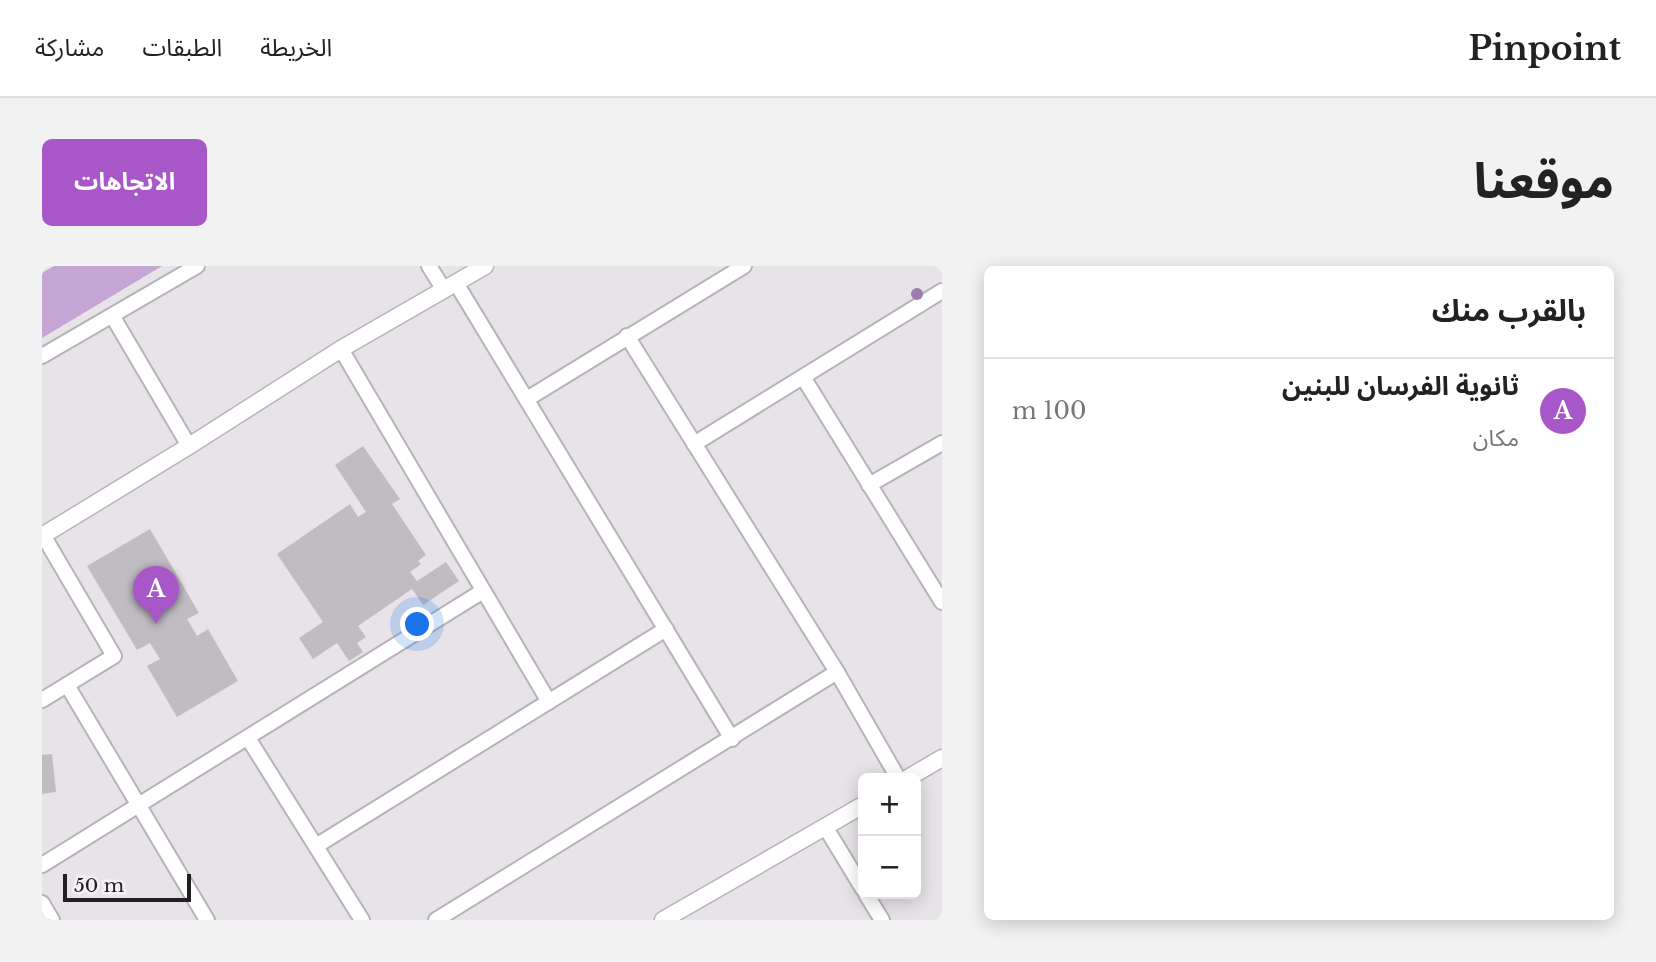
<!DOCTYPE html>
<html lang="ar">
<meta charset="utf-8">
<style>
:root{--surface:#fff;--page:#f2f2f2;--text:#222;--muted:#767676;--line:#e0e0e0;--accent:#a857c8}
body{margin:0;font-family:"Libre Baskerville","Noto Sans Arabic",serif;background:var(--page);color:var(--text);direction:rtl}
.controls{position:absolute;right:21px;bottom:21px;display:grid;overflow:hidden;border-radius:10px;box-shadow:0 4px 18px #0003}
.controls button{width:63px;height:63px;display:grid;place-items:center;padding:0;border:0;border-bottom:2px solid var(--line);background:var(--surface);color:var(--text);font:35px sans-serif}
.scale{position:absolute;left:21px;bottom:18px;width:128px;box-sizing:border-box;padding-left:7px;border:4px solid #201f21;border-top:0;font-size:19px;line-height:24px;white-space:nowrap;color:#201f21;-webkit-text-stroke:5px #f5f1f6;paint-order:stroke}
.you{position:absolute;left:376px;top:359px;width:24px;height:24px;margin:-18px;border:5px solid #fff;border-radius:50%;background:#1a73e8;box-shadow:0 0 0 10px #1a73e833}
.badge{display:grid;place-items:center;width:46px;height:46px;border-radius:50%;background:var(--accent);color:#fff;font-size:23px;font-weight:700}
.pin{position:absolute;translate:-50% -58px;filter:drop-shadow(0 2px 4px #0008)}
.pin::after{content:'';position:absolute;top:37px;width:24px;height:21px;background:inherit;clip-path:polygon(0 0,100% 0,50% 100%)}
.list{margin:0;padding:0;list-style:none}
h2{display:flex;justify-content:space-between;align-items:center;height:91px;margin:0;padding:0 28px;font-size:30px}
h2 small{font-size:23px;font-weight:400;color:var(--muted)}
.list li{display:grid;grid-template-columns:46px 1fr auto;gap:21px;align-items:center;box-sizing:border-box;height:105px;padding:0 28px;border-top:2px solid var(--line)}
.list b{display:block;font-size:26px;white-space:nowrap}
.list p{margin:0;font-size:23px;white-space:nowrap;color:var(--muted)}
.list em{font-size:23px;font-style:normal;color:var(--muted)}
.map{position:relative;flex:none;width:900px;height:654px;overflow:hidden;direction:ltr;border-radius:10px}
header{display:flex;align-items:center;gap:42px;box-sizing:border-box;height:98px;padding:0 35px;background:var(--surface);border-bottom:2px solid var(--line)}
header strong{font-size:33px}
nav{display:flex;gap:38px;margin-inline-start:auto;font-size:24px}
.intro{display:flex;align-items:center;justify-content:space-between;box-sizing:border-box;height:168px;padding:0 42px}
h1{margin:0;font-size:49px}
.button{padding:18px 32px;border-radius:10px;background:var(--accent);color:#fff;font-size:24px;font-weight:700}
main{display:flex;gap:42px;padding:0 42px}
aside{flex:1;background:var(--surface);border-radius:10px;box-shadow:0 4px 18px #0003}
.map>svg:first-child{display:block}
.green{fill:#c5a5d4}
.building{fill:#c0bcc2}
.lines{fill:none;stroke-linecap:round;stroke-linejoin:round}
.minor-casing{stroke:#b7b4b9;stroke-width:18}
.tertiary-casing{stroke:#b7b4b9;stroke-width:19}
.minor{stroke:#fff;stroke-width:14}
.tertiary{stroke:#fff;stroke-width:16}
.tree{fill:#9e7cab}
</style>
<header>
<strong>Pinpoint</strong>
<nav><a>الخريطة</a><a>الطبقات</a><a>مشاركة</a></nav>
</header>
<div class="intro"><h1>موقعنا</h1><a class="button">الاتجاهات</a></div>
<main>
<aside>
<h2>بالقرب منك<small></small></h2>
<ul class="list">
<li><span class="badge">A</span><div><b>ثانوية الفرسان للبنين</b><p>مكان</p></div><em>100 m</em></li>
</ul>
</aside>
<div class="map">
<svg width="900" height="654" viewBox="0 0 900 654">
<rect width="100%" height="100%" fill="#e7e3e9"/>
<path class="green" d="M 12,0 L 120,0 L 0,72 L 0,7 Z"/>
<g class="building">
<path d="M 321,180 L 358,233 L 350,238 L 384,289 L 376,295 L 379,298 L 368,306 L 375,315 L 404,296 L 417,315 L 381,339 L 370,323 L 316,360 L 324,371 L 315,377 L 321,386 L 307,395 L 295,377 L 271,393 L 257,372 L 281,356 L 235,288 L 308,238 L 316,251 L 324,246 L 293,199 Z"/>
<path d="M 108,263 L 157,347 L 145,353 L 155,370 L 166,363 L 196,415 L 135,451 L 105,400 L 118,393 L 108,377 L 95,384 L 45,300 Z"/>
<path d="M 10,488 L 14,526 L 0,528 L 0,489 Z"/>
</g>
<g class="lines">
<g class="minor-casing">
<g id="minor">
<path d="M 387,0 L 402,24"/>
<path d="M 414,17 L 690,473"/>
<path d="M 71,51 L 147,180"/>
<path d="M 585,70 L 795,406 L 856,512"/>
<path d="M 299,83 L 507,436"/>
<path d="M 0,90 L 155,0"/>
<path d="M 761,111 L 900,336"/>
<path d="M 485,133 L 702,0"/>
<path d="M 652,178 L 900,25"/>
<path d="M 827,219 L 900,177"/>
<path d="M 25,419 L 165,654"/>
<path d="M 0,434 L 72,390 L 1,269"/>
<path d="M 206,472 L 320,654"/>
<path d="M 784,562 L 821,623"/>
<path d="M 274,580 L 624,363"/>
<path d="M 0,599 L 441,325"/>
<path d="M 824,628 L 840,654"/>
<path d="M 0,637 L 10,654"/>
<path d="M 394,654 L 795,406"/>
</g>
</g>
<g class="tertiary-casing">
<g id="tertiary">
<path d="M 0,270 L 147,180 L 299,83 L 443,0"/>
<path d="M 866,512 L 900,492"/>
<path d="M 621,654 L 821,539"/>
</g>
</g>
<use href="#minor" class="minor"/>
<use href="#tertiary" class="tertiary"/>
</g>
<circle class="tree" cx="875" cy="28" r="6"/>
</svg>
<div class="controls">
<button>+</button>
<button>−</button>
</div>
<div class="scale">50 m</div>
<div class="you"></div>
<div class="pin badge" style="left:114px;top:358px">A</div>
</div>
</main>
